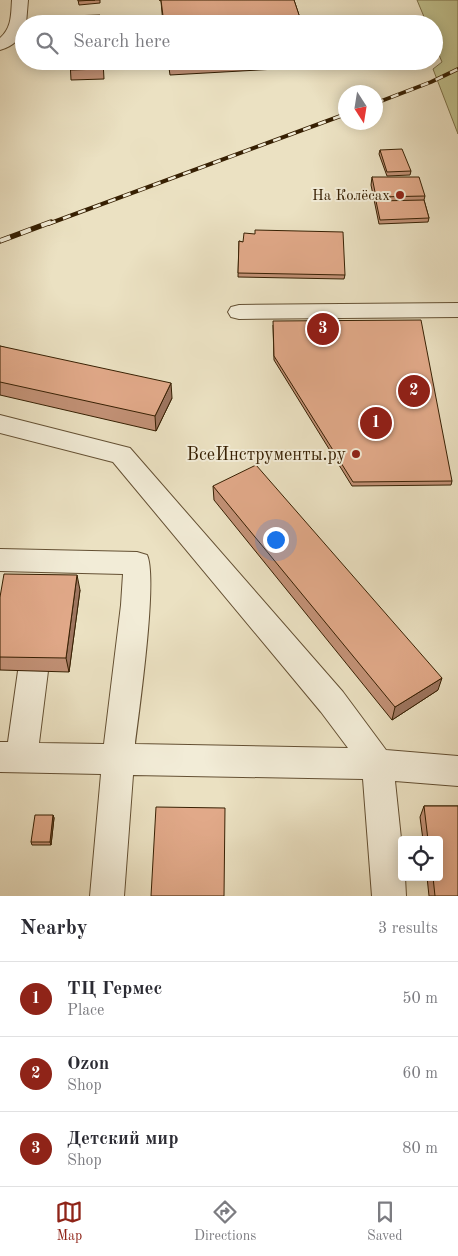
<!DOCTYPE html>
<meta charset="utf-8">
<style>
:root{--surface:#fff;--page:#f2f2f3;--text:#2b2b33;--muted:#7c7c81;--line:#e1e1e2;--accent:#8f2418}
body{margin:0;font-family:"Old Standard TT",serif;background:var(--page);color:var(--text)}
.controls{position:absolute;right:15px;bottom:15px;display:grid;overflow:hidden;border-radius:5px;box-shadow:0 2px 12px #0003}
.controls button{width:45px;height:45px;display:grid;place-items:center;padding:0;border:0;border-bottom:1px solid var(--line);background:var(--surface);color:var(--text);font:25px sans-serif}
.compass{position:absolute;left:338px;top:85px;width:45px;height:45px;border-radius:50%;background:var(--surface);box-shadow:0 2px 12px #0003;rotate:168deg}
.you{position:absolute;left:275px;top:539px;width:18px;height:18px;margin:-12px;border:4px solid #fff;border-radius:50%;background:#1a73e8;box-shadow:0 0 0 8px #1a73e833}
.badge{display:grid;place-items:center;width:32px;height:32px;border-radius:50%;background:var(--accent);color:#fff;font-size:16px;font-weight:700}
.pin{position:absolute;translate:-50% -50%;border:2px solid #fff;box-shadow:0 1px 5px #0006}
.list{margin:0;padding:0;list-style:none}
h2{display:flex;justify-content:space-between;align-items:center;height:65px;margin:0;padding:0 20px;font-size:21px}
h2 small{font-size:16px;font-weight:400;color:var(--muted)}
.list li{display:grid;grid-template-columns:32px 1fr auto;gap:15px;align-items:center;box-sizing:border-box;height:75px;padding:0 20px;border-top:1px solid var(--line)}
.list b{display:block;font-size:19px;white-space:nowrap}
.list p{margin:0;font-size:16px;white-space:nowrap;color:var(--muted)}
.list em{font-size:16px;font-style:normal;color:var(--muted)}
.icon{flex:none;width:28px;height:28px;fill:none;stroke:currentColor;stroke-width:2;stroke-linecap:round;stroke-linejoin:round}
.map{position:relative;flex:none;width:458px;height:896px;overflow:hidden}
.search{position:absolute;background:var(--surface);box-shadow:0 2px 12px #0003;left:15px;right:15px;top:15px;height:55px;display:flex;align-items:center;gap:12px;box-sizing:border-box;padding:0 18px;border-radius:28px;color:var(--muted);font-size:19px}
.sheet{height:290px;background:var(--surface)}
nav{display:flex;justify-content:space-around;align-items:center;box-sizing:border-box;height:70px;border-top:1px solid var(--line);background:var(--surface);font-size:14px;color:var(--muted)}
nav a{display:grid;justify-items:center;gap:2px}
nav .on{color:var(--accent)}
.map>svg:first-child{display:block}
.green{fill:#c0c18e;stroke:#7c7048}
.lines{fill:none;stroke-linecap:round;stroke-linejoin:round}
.minor-casing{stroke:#645033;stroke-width:2}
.minor{fill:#f2ecd7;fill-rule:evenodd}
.rail-far1-casing{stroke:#372003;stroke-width:4}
.rail-casing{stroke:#372003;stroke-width:5.5}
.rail-far1{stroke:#f2ecd7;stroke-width:2.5;stroke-dasharray:8;stroke-linecap:butt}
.rail{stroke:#f2ecd7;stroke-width:4;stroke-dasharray:11;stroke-linecap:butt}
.wall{fill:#c29176;stroke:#372003}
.shaded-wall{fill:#9e7660;stroke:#372003}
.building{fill:#e1a989;stroke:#372003}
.poi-dot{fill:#8f2418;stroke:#f2ecd7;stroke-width:2}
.labels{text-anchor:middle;stroke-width:4;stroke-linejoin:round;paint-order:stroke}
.far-poi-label{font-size:15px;fill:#372003;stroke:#f2ecd7;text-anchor:end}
.poi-label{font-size:18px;fill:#372003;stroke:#f2ecd7;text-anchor:end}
</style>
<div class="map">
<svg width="458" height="896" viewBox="0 0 458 896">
<rect width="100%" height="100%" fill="#ebe1c2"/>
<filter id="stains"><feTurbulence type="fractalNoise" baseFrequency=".004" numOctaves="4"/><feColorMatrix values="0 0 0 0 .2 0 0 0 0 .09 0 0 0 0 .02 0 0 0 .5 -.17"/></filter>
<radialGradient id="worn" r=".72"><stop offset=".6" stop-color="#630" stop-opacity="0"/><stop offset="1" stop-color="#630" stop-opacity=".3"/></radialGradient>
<path class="green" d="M 417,0 L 458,0 L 458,134 L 433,69 L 442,62 L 434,43 L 434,24 L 427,24 Z"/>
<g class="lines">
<g class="minor-casing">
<g id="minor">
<path d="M 12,0 L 28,0 L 26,24 L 24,24 C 24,37 12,47 0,50 L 0,38 C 12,28 11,14 12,0 Z"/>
<path d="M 458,303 L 458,317 L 239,319 L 231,317 L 228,312 L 231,307 L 239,305 Z"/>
<path d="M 0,415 L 130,448 L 343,692 L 386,750 L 458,756 L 458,786 L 395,781 L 402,848 L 402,877 L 405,877 L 406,896 L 372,896 L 363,779 L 133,775 L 124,896 L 90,896 L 101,774 L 0,772 L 0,742 L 8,742 L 18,671 L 22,662 L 33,658 L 44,662 L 48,671 L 39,743 L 104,744 L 121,605 L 123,574 L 0,571 L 0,549 L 137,552 L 147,555 C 158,578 139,711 135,744 L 348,748 L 321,712 L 113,462 L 0,433 Z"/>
</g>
</g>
<use href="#minor" class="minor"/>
<g class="rail-far1-casing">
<g id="rail-far1">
<path d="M 376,103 L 431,82 L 458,69"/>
<path d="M 48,224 L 346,114"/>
</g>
</g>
<g class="rail-casing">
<path id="rail" d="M 0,241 L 51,222"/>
</g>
<use href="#rail-far1" class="rail-far1"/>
<use href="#rail" class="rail"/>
</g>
<g class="wall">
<path d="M 78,0 L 100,0 L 100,3 L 79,5 Z"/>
<path d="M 159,0 L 294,0 L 302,24 L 163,24 L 161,1 Z"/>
<path d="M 70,61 L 103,61 L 104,79 L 71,80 Z"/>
<path d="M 168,61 L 312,61 L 312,67 L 170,75 Z"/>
<path d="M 380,150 L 411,171 L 410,175 L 387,176 L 379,154 Z"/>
<path d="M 372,177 L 425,196 L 424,200 L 429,218 L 428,222 L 379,224 L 371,185 Z"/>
<path d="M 239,241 L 345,275 L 344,279 L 238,277 Z"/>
<path d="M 273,325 L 452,481 L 451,485 L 352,486 L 274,360 Z"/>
<path d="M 0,346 L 172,398 L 156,431 L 0,395 Z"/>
<path d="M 213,486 L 438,690 L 392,720 L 214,500 Z"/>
<path d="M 80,590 L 69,672 L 0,670 L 0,597 Z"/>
<path d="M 424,806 L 458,806 L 458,896 L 429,896 L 427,877 L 439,877 L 439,840 L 423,840 L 420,817 Z"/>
<path d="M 53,815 L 54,818 L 51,845 L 32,845 L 31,842 Z"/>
</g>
<g class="shaded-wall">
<path d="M 171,383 L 172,398 L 156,431 L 155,416 Z"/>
<path d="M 77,575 L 80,590 L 69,672 L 66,658 Z"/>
<path d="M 442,678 L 438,690 L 392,720 L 395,707 Z"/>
<path d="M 53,815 L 54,818 L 51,845 L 50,842 Z"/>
</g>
<g class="building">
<path d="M 78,0 L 95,0 L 78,1 Z"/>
<path d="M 161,0 L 294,0 L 302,24 L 164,24 Z"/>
<path d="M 100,15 L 100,24 L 69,24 L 69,16 Z"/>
<path d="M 70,61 L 103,61 L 103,69 L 70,70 Z"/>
<path d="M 169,61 L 235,61 L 170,65 Z"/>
<path d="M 402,149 L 411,171 L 387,172 L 380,150 Z"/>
<path d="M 372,177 L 419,177 L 425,196 L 376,197 Z"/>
<path d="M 424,200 L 429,218 L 380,220 L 376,201 Z"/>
<path d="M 255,230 L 343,232 L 345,275 L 238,273 L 239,241 L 243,242 L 244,233 L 255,234 Z"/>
<path d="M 421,320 L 452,481 L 353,482 L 274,356 L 273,321 Z"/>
<path d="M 0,346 L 171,383 L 155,416 L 0,382 Z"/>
<path d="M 256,465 L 442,678 L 395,707 L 213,486 Z"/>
<path d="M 4,574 L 77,575 L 66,658 L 0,657 L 0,597 Z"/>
<path d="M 424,806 L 458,806 L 458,896 L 435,896 L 433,877 L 439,877 L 439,840 L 428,840 Z"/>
<path d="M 156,807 L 225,808 L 224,896 L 151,896 Z"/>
<path d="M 35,815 L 53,815 L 50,842 L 31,842 Z"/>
</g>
<g class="poi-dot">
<circle cx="400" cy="195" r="5"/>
<circle cx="356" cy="454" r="5"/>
</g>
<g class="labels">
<g class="far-poi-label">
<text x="390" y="200">На Колёсах</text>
</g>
<g class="poi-label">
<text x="346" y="460">ВсеИнструменты.ру</text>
</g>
</g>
<rect width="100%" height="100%" filter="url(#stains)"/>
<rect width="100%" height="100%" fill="url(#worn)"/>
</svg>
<div class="controls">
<button><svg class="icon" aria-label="locate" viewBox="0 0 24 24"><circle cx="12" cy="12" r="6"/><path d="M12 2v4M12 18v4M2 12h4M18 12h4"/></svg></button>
</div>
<svg class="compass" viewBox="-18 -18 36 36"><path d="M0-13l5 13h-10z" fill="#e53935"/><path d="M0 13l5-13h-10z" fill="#7c7c81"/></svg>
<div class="you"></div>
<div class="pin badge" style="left:376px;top:423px">1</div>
<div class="pin badge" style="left:414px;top:391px">2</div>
<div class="pin badge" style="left:323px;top:329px">3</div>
<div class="search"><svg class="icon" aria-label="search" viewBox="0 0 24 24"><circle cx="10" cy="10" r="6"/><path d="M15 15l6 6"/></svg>Search here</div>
</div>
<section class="sheet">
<h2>Nearby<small>3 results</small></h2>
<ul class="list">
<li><span class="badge">1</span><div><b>ТЦ Гермес</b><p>Place</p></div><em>50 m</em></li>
<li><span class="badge">2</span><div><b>Ozon</b><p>Shop</p></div><em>60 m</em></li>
<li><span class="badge">3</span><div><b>Детский мир</b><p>Shop</p></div><em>80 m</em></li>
</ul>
</section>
<nav>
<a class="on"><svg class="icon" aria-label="map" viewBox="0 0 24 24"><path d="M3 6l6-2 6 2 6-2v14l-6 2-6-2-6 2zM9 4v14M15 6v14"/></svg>Map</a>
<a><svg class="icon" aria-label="directions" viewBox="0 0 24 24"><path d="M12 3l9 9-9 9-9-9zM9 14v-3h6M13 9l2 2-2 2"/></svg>Directions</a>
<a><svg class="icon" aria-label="saved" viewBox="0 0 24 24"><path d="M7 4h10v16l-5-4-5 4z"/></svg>Saved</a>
</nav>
